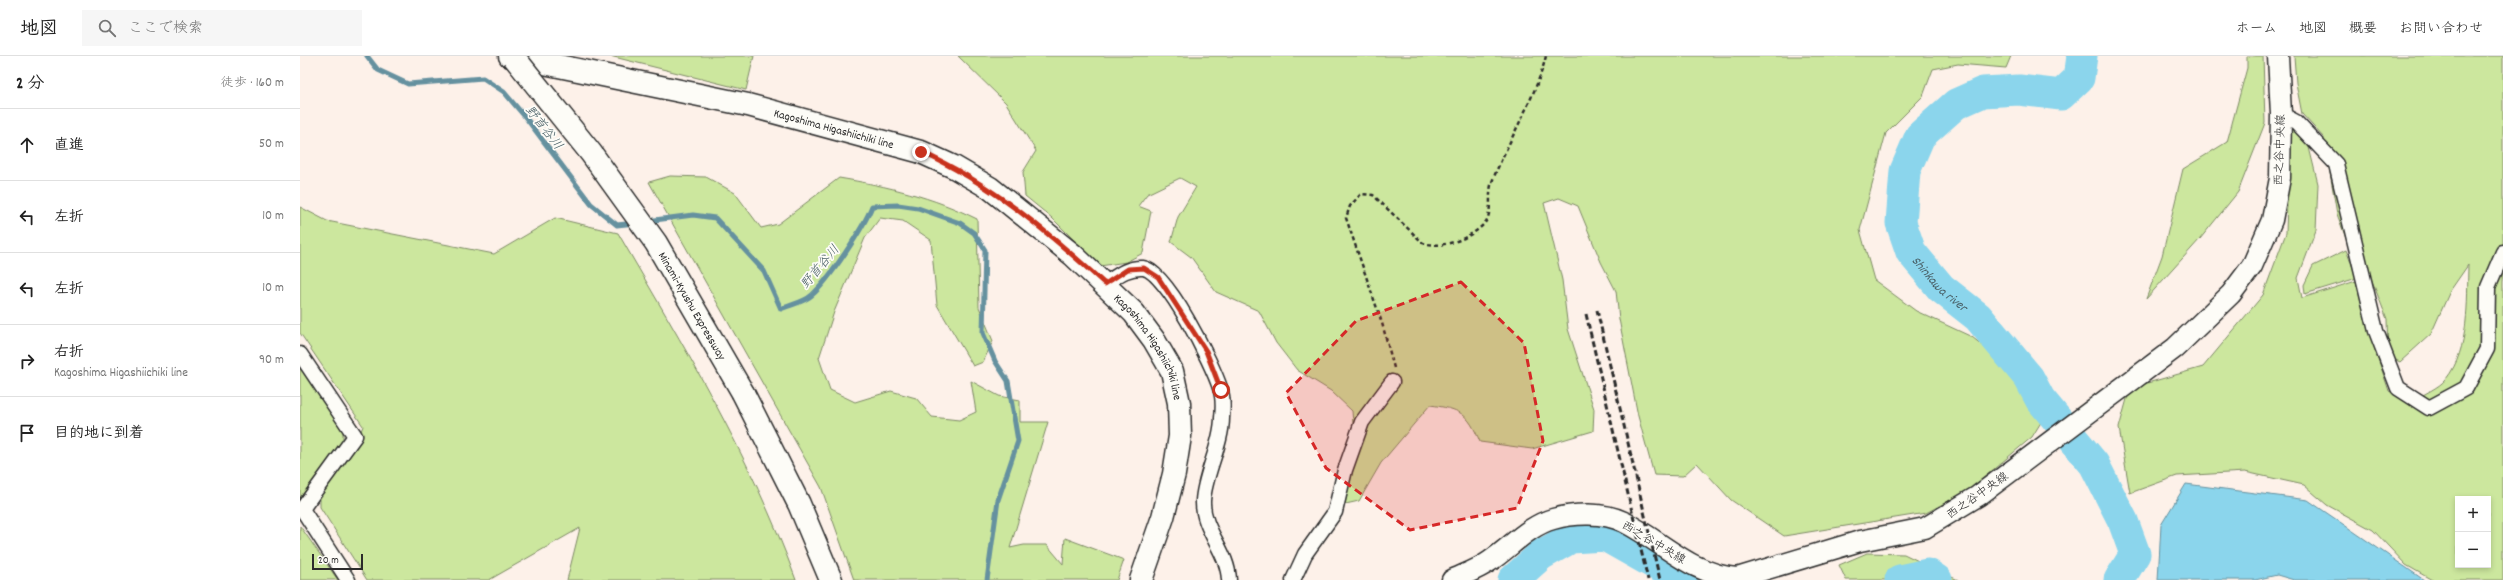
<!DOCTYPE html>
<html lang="ja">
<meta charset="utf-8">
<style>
:root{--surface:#fff;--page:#f6f6f6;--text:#222;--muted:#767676;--line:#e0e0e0}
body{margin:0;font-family:Dekko,"Klee One",sans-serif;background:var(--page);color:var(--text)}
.controls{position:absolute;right:12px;bottom:12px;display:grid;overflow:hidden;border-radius:0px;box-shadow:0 2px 6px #0003}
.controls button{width:36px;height:36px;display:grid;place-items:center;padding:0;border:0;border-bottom:1px solid var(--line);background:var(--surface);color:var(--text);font:20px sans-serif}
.scale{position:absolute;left:12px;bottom:10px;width:51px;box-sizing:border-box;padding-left:4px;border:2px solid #2b2b2b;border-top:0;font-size:11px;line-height:14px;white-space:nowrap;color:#2b2b2b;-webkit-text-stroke:3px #fdfcf7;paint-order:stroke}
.stop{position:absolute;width:12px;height:12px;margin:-9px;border:3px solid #c8321e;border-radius:50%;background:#fff}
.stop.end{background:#c8321e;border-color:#fff;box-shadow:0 1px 4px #0008}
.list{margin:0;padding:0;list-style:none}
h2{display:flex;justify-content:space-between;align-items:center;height:52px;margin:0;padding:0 16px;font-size:17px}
h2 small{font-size:13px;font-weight:400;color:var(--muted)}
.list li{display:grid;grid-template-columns:26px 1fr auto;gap:12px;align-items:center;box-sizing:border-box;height:72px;padding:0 16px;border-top:1px solid var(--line)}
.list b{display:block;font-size:15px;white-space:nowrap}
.list p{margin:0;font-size:13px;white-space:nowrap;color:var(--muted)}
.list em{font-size:13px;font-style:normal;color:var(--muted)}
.icon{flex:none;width:22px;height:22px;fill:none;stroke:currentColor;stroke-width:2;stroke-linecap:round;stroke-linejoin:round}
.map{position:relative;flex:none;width:2203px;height:524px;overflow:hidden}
header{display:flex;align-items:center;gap:24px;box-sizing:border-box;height:56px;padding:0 20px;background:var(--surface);border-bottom:1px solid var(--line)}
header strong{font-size:19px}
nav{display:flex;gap:22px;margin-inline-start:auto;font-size:14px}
.search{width:280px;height:36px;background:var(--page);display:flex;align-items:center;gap:10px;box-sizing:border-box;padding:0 14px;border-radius:0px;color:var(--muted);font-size:15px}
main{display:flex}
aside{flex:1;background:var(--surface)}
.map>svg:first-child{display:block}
.green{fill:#cce79e;stroke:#7c8964;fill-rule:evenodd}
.water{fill:#8bd5ec;stroke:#65919f}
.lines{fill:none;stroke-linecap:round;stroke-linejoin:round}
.stream{stroke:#65919f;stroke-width:5}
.river{stroke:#8bd5ec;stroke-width:31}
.street-casing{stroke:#2b2b2b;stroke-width:17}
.secondary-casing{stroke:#2b2b2b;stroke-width:23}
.primary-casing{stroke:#2b2b2b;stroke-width:25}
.highway-casing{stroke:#2b2b2b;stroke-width:25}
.path{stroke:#2b2b2b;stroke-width:2.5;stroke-dasharray:4 3;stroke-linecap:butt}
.street{stroke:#fdfcf7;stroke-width:14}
.secondary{stroke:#fdfcf7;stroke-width:20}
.primary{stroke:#fdfcf7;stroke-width:22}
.highway{stroke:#fdfcf7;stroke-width:22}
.rail{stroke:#2b2b2b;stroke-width:3;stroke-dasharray:6 3;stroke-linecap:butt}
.highway-bridge-casing{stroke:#2b2b2b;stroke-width:25;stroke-linecap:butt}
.highway-bridge{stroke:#fdfcf7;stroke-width:22}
.route{stroke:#c8321e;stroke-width:5}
.marked{fill:#d62828;fill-opacity:0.2;stroke:#d62828;stroke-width:3;stroke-dasharray:8 5;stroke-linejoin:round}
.labels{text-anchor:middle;stroke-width:3.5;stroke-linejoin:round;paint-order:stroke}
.street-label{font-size:12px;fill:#2b2b2b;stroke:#fdfcf7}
.water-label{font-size:13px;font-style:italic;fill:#485e65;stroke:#fdfcf7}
</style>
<header>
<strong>地図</strong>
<div class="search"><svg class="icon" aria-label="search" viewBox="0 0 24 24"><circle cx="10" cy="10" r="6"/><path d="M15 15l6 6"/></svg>ここで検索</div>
<nav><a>ホーム</a><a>地図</a><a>概要</a><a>お問い合わせ</a></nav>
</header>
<main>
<aside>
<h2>2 分<small>徒歩 · 160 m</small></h2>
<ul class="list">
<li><svg class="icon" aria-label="ahead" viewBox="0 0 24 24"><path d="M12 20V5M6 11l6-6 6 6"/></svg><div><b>直進</b></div><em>50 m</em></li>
<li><svg class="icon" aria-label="left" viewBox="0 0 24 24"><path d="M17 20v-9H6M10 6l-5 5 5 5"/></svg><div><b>左折</b></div><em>10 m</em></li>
<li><svg class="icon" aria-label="left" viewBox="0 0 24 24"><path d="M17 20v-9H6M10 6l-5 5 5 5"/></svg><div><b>左折</b></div><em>10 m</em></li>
<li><svg class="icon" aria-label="right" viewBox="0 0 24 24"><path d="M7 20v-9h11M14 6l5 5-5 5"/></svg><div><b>右折</b><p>Kagoshima Higashiichiki line</p></div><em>90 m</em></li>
<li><svg class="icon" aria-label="arrive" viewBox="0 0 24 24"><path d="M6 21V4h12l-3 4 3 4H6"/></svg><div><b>目的地に到着</b></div></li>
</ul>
</aside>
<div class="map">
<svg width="2203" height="524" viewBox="0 0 2203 524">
<rect width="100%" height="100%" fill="#fdf1e9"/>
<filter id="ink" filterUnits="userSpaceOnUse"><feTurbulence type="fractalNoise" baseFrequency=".025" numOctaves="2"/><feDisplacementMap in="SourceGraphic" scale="8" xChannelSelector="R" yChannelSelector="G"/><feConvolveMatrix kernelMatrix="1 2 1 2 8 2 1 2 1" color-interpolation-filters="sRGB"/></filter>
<g filter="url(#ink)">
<g class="green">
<path d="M 310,0 L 454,0 L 446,34 Z"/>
<path d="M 658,0 L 1711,0 L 1706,12 L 1658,8 L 1633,13 L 1623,40 L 1586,77 L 1560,174 L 1574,224 L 1616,255 L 1672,281 L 1707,309 L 1732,342 L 1743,363 L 1732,381 L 1669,434 L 1626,457 L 1484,480 L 1431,444 L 1397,407 L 1383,420 L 1354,419 L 1338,360 L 1319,263 L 1316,235 L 1301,206 L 1278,150 L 1259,142 L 1244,147 L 1262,224 L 1268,273 L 1294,353 L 1293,375 L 1232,393 L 1180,386 C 1168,356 1159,353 1130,349 L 1081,407 L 1059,445 L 1041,449 L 1055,394 L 1052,355 L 1031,335 L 997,314 L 976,287 L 959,255 L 916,236 L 891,201 L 871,186 L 878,161 L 896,131 L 880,122 L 847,138 L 838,150 L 851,155 L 843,197 L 826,206 L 800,210 L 752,162 L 725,140 L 723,116 L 736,95 L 706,47 Z"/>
<path d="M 1947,0 L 1963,0 L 1965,67 L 1938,136 L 1900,183 L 1846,243 L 1862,200 L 1883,113 L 1927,86 L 1947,12 Z"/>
<path d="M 1994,0 L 2203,0 L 2203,524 L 2132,524 L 2106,509 L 2073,474 L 2027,449 L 2004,429 L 1945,416 L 1877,420 L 1830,437 L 1819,372 L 1830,332 L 1903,311 L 1963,239 L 1986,177 L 1988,112 L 1983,68 L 2006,79 L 2018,128 L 2016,174 L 1998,222 L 2002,242 L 2056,225 L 2068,273 L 2089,335 L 2113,345 C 2123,338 2139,332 2146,323 C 2170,293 2167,245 2168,209 L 2150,235 L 2131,278 L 2100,306 L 2088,300 L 2087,263 L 2071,222 L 2055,207 L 2037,158 L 2024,82 L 2002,58 L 1996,27 ZM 2158,443 L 2188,443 L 2188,509 L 2158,509 Z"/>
<path d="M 370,120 L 406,121 L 435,137 L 461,172 L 478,168 L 539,122 C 587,130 633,141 677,163 L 679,251 L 693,285 L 683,306 L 673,310 L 637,249 L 631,184 L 603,165 L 580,162 L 565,182 L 534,256 L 519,302 L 530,334 L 555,346 L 591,335 L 616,342 L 632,361 L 659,364 L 676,356 L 671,325 L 699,340 L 720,344 L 720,366 L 748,366 L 710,492 L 724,489 L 747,489 L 763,508 L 765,482 L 824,504 L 817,524 L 554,524 L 521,431 L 349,126 Z"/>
<path d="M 0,151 L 27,165 L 194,198 L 255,162 L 318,177 C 383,289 451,401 496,524 L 267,524 L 280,472 L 189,524 L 67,524 L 20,451 L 20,433 L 55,390 L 63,370 L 0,277 Z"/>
<path d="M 2046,194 L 2057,222 L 2005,238 L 2004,229 L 2013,210 Z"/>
<path d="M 0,311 L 43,373 L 43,384 L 0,442 Z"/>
<path d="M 0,470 L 38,524 L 0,524 Z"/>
<path d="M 1567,497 L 1604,498 L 1658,524 L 1546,524 L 1539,509 Z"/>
</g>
<path class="water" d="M 1886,428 L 2008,444 L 2124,524 L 1994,524 L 1977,519 L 1955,524 L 1858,524 L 1861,469 Z"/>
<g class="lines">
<g class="stream">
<path d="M 67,0 L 78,14 L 108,28 L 183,22 L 204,36 L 226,62 L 291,148 L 317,169 L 335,167"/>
<path d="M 347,165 L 393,159 L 415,162 L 464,215 L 481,253 C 490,249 505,246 512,239 C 529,224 564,171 572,150 L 598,149 L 618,152 L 660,167 L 674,177 L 685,194 L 683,277 L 695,305 L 708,325 L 718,385 L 698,444 L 687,524"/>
</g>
<g class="river">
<path id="s1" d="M 1782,0 L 1779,22 L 1761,39 L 1719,34 L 1683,36 L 1656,48 L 1620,80 L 1605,115 L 1601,167 L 1611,196 L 1641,232 L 1678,261 L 1729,322 L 1740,343 L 1794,408 L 1823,465 L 1835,498 L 1819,524"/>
<path d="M 1213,524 L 1241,499 L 1271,482 L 1305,480 L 1383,524"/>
<path d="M 1600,524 L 1628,518 L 1637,524"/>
</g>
<g class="street-casing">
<g id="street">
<path d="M 1981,58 L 1996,66 L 2036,108 L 2076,275 L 2098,332 L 2129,352 L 2166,332 L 2187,293 L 2188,231 L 2203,196"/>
<path d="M 805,228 C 817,220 827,211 843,212 C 866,214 913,309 920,332 C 923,340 923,353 922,362 C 922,388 904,420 903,445 C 902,474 928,495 929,524"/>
<path d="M 0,298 L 55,380 L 2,453 L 48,524"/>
<path d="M 993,524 L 1005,498 L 1035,456 L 1045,414 L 1062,366 L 1092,326"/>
</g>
</g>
<g class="secondary-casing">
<path id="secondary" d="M 1152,524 C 1165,518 1179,513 1190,505 C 1211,491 1228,470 1253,463 C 1274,457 1304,456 1324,466 C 1362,485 1392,519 1437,522 L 1560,485 L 1625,472 L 1678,440 L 1875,292 L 1931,238 L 1952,210 L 1972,164 L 1980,122 L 1981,58 L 1978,0"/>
</g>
<g class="primary-casing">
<g id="primary">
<path id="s2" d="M 210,0 L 448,49 L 621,96 L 654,111 L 690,132 L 773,199 L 834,257 L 854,284 L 872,315 L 879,347 L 880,380 L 874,418 L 863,461 L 841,524"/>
</g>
</g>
<g class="highway-casing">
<path id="highway" d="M 443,337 L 499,448 L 531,524"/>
</g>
<path class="path" d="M 1094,312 L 1082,267 L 1046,162 L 1050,150 L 1061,138 L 1073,139 L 1123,187 C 1144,193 1169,183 1184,168 C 1194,157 1187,139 1192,126 C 1208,84 1235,44 1246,0"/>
<use href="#street" class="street"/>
<use href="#secondary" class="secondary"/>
<use href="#primary" class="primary"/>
<use href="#highway" class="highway"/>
<g class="rail">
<path d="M 1297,254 L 1360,524"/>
<path d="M 1286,258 L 1348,524"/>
</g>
<g class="highway-bridge-casing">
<g id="highway-bridge">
<path id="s3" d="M 213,0 L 291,97 L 356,187 L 443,337"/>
</g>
</g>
<use href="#highway-bridge" class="highway-bridge"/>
</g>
</g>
<g class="lines" filter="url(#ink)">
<path class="route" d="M 621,96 C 691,127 749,177 805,228 L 828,213 L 844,212 L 858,221 L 906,295 L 921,334"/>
</g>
<path class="marked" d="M 1161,226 L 1224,287 L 1243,385 L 1217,452 L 1110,474 L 1026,412 L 986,337 L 1056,265 Z"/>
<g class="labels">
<g class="street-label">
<text dy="4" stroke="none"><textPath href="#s2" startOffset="332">Kagoshima Higashiichiki line</textPath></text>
<text transform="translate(1979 94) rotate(-88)" y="4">西之谷中央線</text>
<text dy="4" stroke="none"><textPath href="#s3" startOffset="308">Minami-Kyushu Expressway</textPath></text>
<text dy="4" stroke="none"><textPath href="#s2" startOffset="728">Kagoshima Higashiichiki line</textPath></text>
<text transform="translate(1677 439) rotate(-35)" y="4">西之谷中央線</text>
<text transform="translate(1354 486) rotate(31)" y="4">西之谷中央線</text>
</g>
<g class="water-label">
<text transform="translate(245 71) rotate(52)" y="5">野首谷川</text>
<text transform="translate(519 210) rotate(-50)" y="5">野首谷川</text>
<text dy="5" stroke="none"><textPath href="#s1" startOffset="367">Shinkawa river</textPath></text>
</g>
</g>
</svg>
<div class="controls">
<button>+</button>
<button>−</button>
</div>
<div class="scale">20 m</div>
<div class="stop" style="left:921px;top:334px"></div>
<div class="stop end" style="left:621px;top:96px"></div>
</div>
</main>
